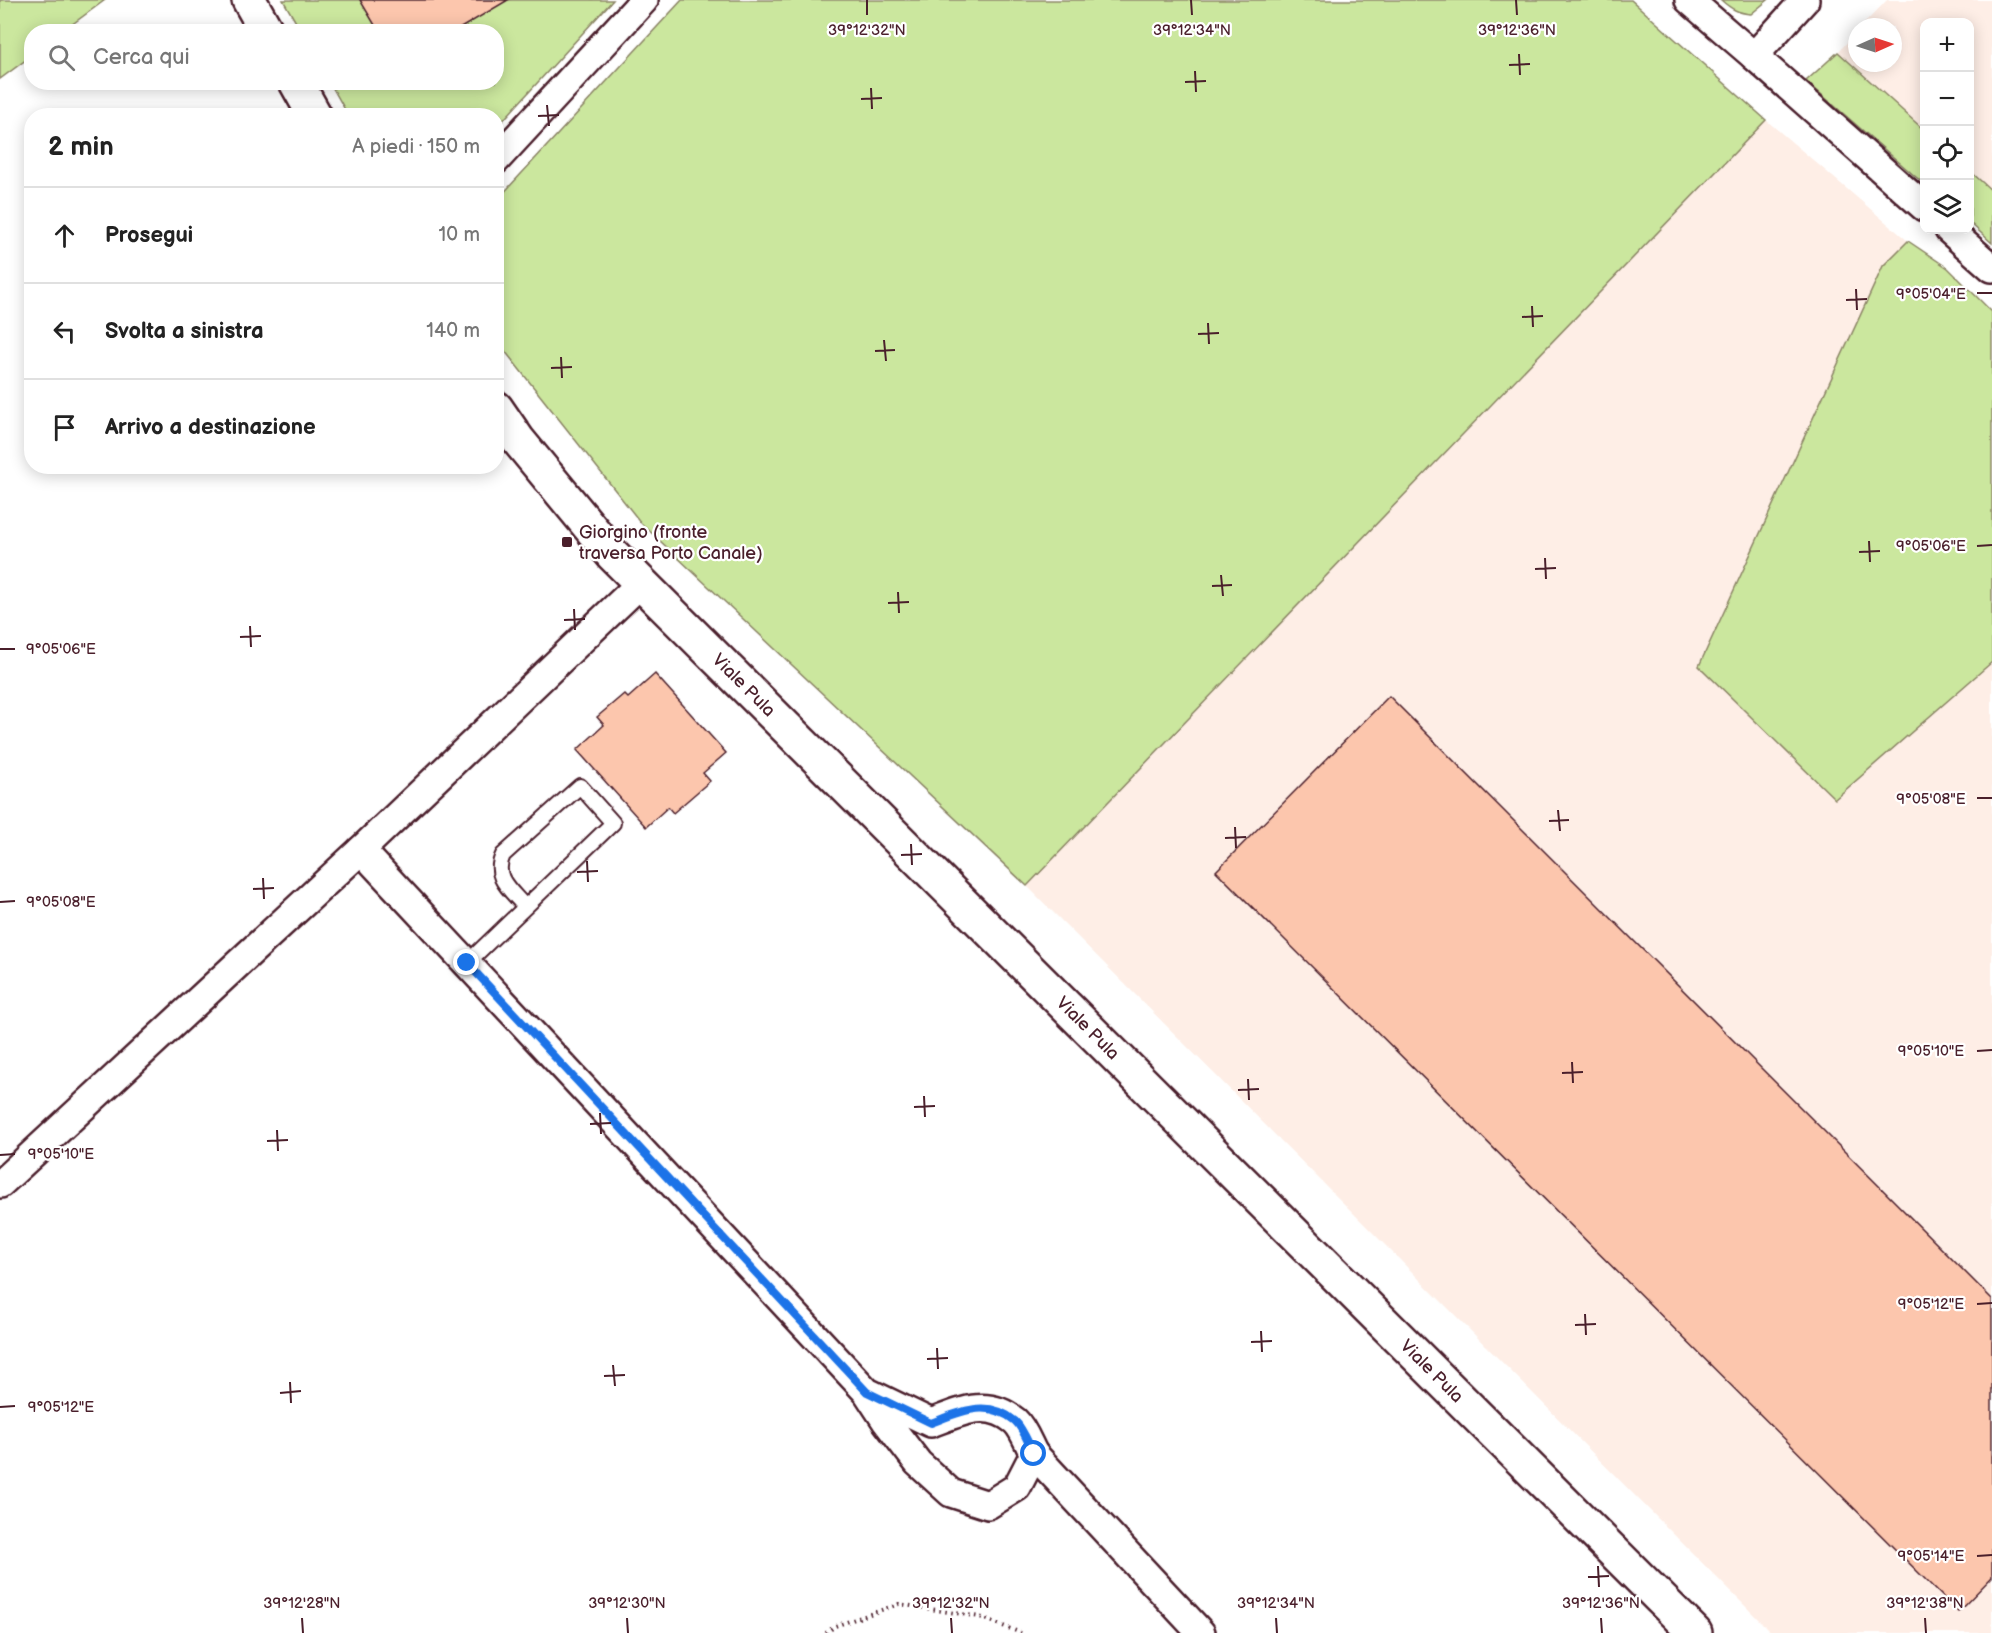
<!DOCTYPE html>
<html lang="it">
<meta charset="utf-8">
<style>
:root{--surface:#fff;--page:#f2f2f2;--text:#222;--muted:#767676;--line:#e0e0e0}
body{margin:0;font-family:"Balsamiq Sans",sans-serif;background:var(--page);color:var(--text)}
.controls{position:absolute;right:18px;top:18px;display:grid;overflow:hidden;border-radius:12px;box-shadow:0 3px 15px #0003}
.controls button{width:54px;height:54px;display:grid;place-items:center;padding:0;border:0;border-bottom:2px solid var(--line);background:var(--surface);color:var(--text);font:30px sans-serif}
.compass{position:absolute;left:1848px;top:18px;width:54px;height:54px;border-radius:50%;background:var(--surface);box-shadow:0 3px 15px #0003;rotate:87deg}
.stop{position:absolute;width:18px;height:18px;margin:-14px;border:4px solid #1a73e8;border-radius:50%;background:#fff}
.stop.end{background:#1a73e8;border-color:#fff;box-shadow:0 2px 6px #0008}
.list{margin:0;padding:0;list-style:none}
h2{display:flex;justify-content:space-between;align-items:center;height:78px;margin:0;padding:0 24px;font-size:26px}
h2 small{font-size:20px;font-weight:400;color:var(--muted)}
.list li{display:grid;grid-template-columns:39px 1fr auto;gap:18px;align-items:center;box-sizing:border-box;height:96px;padding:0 24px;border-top:2px solid var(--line)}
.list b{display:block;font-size:22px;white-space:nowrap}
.list em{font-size:20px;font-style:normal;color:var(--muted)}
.icon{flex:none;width:33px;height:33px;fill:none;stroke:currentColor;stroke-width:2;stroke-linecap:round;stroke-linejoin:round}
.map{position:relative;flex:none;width:1992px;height:1633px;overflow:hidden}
.search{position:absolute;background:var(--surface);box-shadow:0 3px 15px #0003;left:24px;top:24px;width:480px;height:66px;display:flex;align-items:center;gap:15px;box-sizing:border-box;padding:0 21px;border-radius:24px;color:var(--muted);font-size:22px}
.panel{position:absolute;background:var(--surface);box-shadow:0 3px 15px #0003;left:24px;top:108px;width:480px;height:366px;border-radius:24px}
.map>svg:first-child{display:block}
.built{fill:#feeee6}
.green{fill:#cbe79e;stroke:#8a8364;stroke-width:1.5}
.building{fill:#fcc6ad;stroke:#4a1f2b;stroke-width:1.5}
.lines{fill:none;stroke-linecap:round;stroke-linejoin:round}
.service-casing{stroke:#4a1f2b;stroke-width:18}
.minor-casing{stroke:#4a1f2b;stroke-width:32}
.tertiary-casing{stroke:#4a1f2b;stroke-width:38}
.path{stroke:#4a1f2b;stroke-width:4;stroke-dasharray:1.5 4.5;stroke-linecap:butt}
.service{stroke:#fff;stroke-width:14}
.minor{stroke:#fff;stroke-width:27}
.tertiary{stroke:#fff;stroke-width:33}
.route{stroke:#1a73e8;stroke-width:8}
.ticks{fill:none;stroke:#4a1f2b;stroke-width:2}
.poi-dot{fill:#4a1f2b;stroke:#fff;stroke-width:2}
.labels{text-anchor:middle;stroke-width:4.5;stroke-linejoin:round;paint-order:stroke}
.poi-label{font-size:18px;fill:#4a1f2b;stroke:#fff;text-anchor:start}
.street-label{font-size:18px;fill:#4a1f2b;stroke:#fff}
.ticks-label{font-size:15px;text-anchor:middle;fill:#4a1f2b;stroke:#fff;stroke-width:4.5;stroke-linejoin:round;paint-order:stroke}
</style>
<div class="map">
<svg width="1992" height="1633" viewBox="0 0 1992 1633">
<rect width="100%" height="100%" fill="#fff"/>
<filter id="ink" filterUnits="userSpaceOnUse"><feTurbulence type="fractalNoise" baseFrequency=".0167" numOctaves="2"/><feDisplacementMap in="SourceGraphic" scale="12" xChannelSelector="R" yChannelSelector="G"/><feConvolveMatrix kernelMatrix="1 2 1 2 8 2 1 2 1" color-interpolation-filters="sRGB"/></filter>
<g filter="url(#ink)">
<g class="built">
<path d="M 1887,0 L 1992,0 L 1992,191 L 1970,171 L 1970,22 L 1924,22 L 1924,130 L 1838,52 L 1857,32 L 1857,63 L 1893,63 L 1893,27 L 1861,27 Z"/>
<path d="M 1766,120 L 1908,241 L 1883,266 L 1699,666 L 1835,799 L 1992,662 L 1992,1633 L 1772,1633 L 1027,886 Z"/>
</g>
<g class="green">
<path d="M 0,0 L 105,0 L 63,31 L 32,32 L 31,56 L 0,79 Z"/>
<path d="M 283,0 L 613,0 L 497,127 L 496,116 L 348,115 L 330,83 L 496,82 L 496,32 L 301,31 Z"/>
<path d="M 682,0 L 1631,0 L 1766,120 L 1027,886 L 641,523 L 497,341 L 497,200 Z"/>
<path d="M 1721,0 L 1768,0 L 1751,14 C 1738,13 1731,9 1721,0 Z"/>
<path d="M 1838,52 L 1924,130 L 1924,184 L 1806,81 Z"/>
<path d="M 1970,171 L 1992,191 L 1992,243 L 1970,223 Z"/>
<path d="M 1908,241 L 1948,268 L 1992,312 L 1992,662 L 1835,799 L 1699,666 L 1883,266 Z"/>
</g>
<g class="building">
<path d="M 360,0 L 508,0 L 454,32 L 379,32 Z"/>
<path d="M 408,82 L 423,82 L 412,89 Z"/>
<path d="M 655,674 L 726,753 L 703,773 L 710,781 L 673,813 L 668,807 L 646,827 L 577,750 L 604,725 L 597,717 L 624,694 L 628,698 Z"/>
<path d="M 1389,696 L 1992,1299 L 1992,1577 L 1958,1612 L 1216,871 Z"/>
</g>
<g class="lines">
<g class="service-casing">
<path id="service" d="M 467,963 L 613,823 L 580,786 L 503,855 C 492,878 511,890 525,907"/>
</g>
<g class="minor-casing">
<g id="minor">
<path d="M 1689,0 L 1754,56 L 1805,0"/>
<path d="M 1754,56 L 1924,207"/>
<path d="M 496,160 L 644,0"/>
<path d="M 1949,230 L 1992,268"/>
<path d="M 361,850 L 867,1392 L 886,1421 L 918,1463 L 951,1493 L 988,1505 L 1017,1487 L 1034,1454 C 1029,1445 1023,1428 1015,1421 C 987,1398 960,1412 931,1423 L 867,1392"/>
<path d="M 0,1184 L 361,850 L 641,583"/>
<path d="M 1034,1454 L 1201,1633"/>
</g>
</g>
<g class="tertiary-casing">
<g id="tertiary">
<path d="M 249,0 L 267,32"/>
<path d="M 296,82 L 315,116"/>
<path d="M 496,408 L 518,440 L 612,554 L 1695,1633"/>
</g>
</g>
<path class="path" d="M 826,1633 L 835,1626 L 899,1604 L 980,1617 L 1021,1633"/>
<use href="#service" class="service"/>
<use href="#minor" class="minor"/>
<use href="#tertiary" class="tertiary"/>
</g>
</g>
<g class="lines" filter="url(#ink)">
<path class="route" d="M 467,963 L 867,1392 L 931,1423 C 960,1412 987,1398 1015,1421 C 1023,1428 1029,1445 1034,1454"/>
</g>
<path class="ticks" d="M 867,0 L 867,15M 1191,0 L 1192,15M 1516,0 L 1517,15M 1519,54 L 1520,75M 1509,65 L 1530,64M 1195,71 L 1196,92M 1185,82 L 1206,81M 871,88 L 872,109M 861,99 L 882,98M 547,105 L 549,126M 538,116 L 559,115M 1856,289 L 1857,310M 1977,293 L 1992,293M 1846,300 L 1867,299M 1532,306 L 1533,327M 1522,317 L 1543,316M 1208,323 L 1209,344M 1198,334 L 1219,333M 884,340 L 886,361M 875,351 L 895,350M 561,357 L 562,378M 551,368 L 572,367M 1869,541 L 1870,562M 1977,546 L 1992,545M 1859,552 L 1880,551M 1545,558 L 1546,579M 1535,569 L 1556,568M 1221,575 L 1223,596M 1212,586 L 1232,585M 898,592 L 899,613M 888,603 L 909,602M 574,609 L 575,630M 564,620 L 585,619M 250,626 L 251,647M 240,637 L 261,636M 0,649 L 15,649M 1977,798 L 1992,798M 1558,810 L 1560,831M 1549,821 L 1569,820M 1235,827 L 1236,848M 1225,838 L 1246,837M 911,844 L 912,865M 901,855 L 922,854M 587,861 L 588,882M 577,872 L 598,871M 263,878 L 264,899M 253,889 L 274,888M 0,902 L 15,901M 1977,1051 L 1992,1050M 1572,1062 L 1573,1083M 1562,1073 L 1583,1072M 1248,1079 L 1249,1100M 1238,1090 L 1259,1089M 924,1096 L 925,1117M 914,1107 L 935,1106M 600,1113 L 601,1134M 590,1124 L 611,1123M 277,1130 L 278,1151M 267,1141 L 288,1140M 0,1155 L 15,1154M 1977,1304 L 1992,1303M 1585,1314 L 1586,1335M 1575,1325 L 1596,1324M 1261,1331 L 1262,1352M 1251,1342 L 1272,1341M 937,1348 L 938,1369M 927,1359 L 948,1358M 613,1365 L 615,1386M 604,1376 L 625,1375M 290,1382 L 291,1403M 280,1393 L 301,1391M 0,1407 L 15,1406M 1977,1556 L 1992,1555M 1598,1566 L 1599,1587M 1588,1577 L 1609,1576M 302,1618 L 303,1633M 627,1618 L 628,1633M 951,1618 L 952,1633M 1276,1618 L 1277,1633M 1601,1618 L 1602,1633M 1925,1618 L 1926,1633"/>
<rect class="poi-dot" x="561" y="536" width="12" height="12" rx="3"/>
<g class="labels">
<g class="poi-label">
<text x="579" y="538">Giorgino (fronte<tspan x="579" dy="21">traversa Porto Canale)</tspan></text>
</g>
<g class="street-label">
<text transform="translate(744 685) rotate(45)" y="6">Viale Pula</text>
<text transform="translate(1088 1028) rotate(45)" y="6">Viale Pula</text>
<text transform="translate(1432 1371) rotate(45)" y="6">Viale Pula</text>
</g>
</g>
<g class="ticks-label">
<text x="867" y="35">39°12'32"N</text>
<text x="1192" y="35">39°12'34"N</text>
<text x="1517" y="35">39°12'36"N</text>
<text x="1931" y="299">9°05'04"E</text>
<text x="1931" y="551">9°05'06"E</text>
<text x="61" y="654">9°05'06"E</text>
<text x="1931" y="804">9°05'08"E</text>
<text x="61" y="907">9°05'08"E</text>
<text x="1931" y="1056">9°05'10"E</text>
<text x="61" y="1159">9°05'10"E</text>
<text x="1931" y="1309">9°05'12"E</text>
<text x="61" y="1412">9°05'12"E</text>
<text x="1931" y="1561">9°05'14"E</text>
<text x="302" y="1608">39°12'28"N</text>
<text x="627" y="1608">39°12'30"N</text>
<text x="951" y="1608">39°12'32"N</text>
<text x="1276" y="1608">39°12'34"N</text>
<text x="1601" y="1608">39°12'36"N</text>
<text x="1925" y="1608">39°12'38"N</text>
</g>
</svg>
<div class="controls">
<button>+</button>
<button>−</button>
<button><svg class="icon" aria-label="locate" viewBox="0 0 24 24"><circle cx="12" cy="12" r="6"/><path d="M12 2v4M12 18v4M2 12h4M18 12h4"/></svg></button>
<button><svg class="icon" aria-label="layers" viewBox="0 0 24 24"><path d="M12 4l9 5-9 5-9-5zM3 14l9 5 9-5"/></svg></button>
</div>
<svg class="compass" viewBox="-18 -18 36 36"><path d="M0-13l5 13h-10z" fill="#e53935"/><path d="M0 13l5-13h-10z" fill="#767676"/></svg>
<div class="stop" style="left:1034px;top:1454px"></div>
<div class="stop end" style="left:467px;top:963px"></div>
<div class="search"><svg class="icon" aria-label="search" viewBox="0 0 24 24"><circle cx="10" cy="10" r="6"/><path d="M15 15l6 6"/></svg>Cerca qui</div>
<section class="panel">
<h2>2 min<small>A piedi · 150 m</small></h2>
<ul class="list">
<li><svg class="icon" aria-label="ahead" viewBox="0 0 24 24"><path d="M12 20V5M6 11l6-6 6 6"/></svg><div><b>Prosegui</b></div><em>10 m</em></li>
<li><svg class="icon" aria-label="left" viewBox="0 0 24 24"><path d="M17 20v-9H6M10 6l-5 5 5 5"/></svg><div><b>Svolta a sinistra</b></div><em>140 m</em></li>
<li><svg class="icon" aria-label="arrive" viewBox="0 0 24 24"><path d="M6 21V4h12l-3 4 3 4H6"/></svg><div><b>Arrivo a destinazione</b></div></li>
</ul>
</section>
</div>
